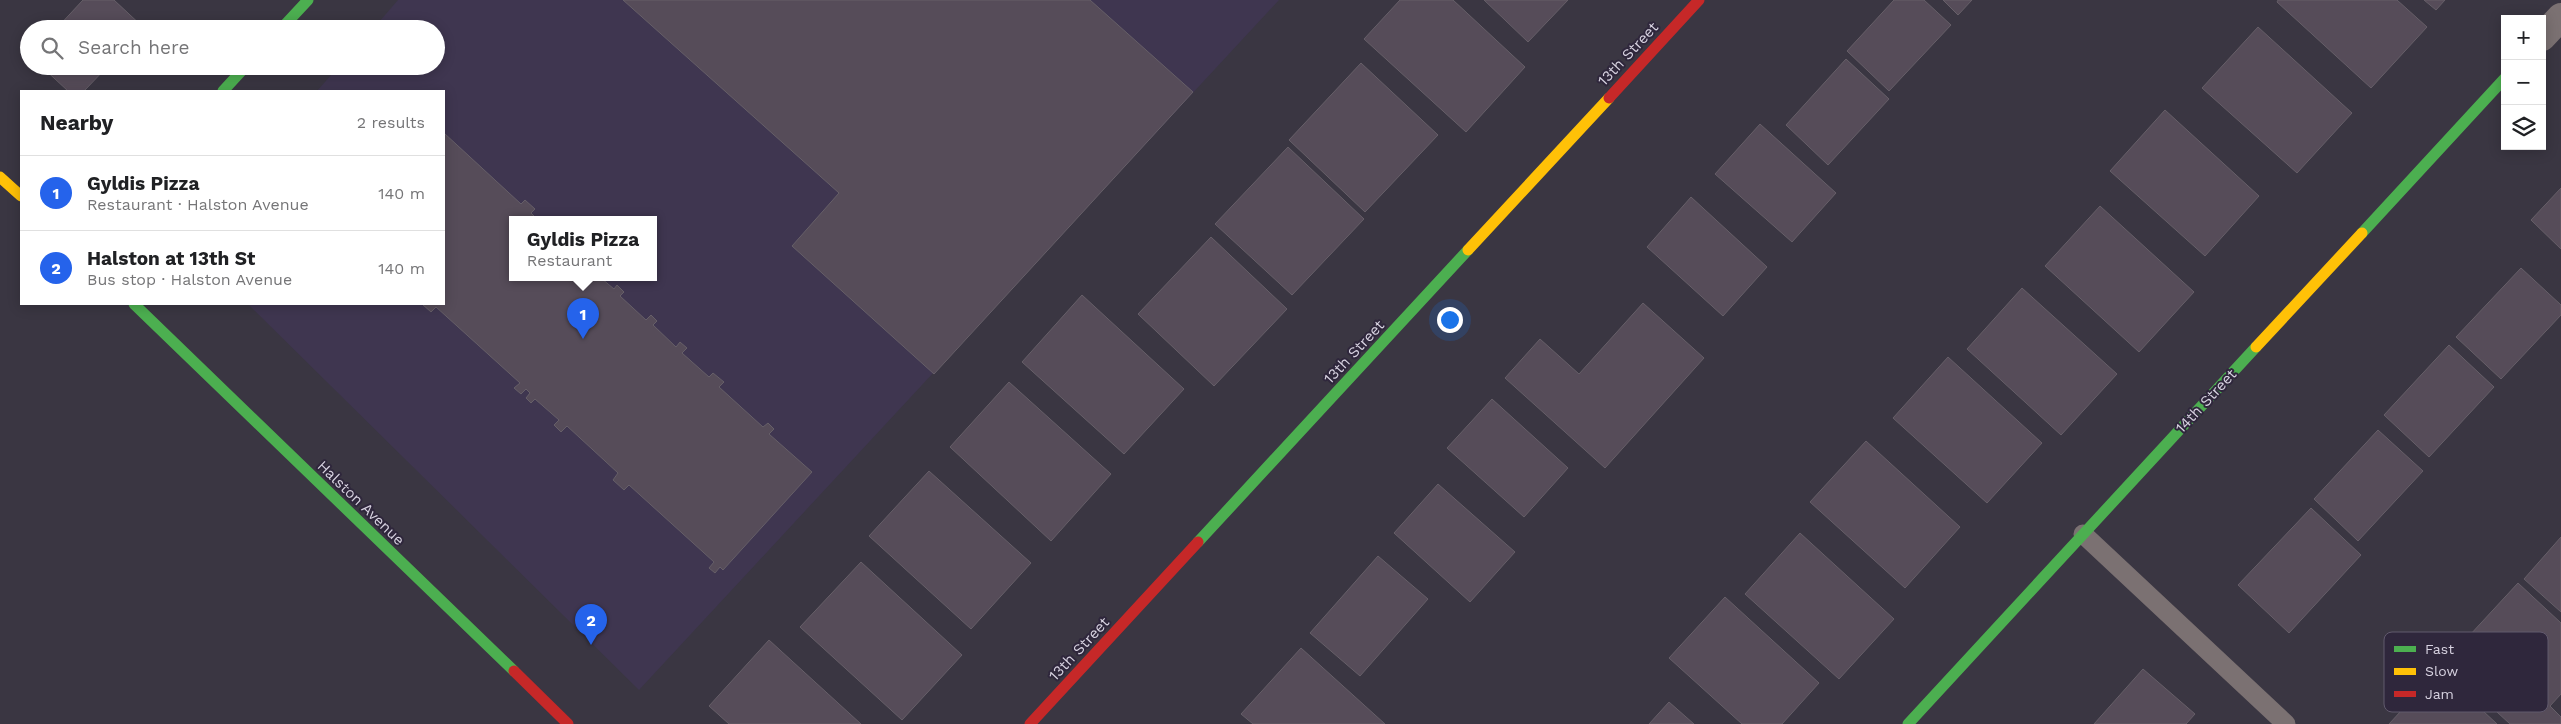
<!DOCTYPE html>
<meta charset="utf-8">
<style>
:root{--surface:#fff;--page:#f2f2f2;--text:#202124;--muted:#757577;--line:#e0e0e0;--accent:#2563eb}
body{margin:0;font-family:"Work Sans",sans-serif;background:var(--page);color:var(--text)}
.controls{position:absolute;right:15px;top:15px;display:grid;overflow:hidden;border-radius:0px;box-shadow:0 2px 12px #0003}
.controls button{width:45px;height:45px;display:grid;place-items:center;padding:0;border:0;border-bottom:1px solid var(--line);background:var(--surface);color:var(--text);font:25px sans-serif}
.you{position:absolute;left:1449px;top:319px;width:18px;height:18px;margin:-12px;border:4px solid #fff;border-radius:50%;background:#1a73e8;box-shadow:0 0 0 8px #1a73e833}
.badge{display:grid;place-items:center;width:32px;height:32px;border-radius:50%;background:var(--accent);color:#fff;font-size:16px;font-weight:700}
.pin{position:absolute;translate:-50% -41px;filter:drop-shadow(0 1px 2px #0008)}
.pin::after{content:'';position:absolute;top:26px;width:18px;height:15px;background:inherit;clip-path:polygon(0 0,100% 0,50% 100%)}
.popup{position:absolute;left:509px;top:216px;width:148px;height:65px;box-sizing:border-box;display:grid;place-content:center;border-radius:0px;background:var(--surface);filter:drop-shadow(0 1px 4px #0005);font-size:16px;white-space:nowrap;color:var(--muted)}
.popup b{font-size:19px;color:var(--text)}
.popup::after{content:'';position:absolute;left:50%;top:100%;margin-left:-10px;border:10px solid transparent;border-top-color:var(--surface)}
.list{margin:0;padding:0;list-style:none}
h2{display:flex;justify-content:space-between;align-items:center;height:65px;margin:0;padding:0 20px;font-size:21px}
h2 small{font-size:16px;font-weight:400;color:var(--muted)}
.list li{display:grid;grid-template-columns:32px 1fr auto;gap:15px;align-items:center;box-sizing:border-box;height:75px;padding:0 20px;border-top:1px solid var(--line)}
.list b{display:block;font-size:19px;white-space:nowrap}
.list p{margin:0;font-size:16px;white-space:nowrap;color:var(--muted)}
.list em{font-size:16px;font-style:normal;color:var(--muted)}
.icon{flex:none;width:28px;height:28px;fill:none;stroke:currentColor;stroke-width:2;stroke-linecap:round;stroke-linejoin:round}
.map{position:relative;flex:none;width:2561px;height:724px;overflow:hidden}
.search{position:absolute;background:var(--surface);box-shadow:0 2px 12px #0003;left:20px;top:20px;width:425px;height:55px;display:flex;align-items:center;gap:12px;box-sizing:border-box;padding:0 18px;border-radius:28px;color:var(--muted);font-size:19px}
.panel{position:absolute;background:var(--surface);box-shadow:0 2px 12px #0003;left:20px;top:90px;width:425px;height:215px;border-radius:0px}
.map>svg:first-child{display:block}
.built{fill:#3f3650;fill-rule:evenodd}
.building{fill:#564c59;stroke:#665f68}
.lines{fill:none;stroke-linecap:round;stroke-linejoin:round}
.lane{stroke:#7b7172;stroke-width:19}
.street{stroke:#7b7172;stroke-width:28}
.fast{stroke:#4caf50;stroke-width:11}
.slow{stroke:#ffc107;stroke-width:11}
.jam{stroke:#c62828;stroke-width:11}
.labels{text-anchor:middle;stroke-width:4;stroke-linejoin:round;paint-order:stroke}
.street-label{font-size:15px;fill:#d7d2e0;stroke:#2f273c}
.key{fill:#2f273c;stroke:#615a6d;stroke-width:1}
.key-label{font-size:14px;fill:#d7d2e0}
</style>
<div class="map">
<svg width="2561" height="724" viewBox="0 0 2561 724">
<rect width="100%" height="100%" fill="#3a3642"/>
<path class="built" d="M 398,0 L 1279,0 L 639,690 L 248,304 L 444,304 L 444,91 L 317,91 L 339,66 L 436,66 L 436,29 L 373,29 ZM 513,220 L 653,220 L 653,278 L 513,278 Z"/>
<g class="building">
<path d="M 83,0 L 114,0 L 144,28 L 56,29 Z"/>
<path d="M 623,0 L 1090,0 L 1193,92 L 934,374 L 792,246 L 839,193 Z"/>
<path d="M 1400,0 L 1453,0 L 1525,67 L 1466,132 L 1364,39 Z"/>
<path d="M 1484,0 L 1568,0 L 1528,42 Z"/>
<path d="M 1894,0 L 1924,0 L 1951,25 L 1889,91 L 1847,51 Z"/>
<path d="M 1943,0 L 1972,0 L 1958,15 Z"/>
<path d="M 2278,0 L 2397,0 L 2427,27 L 2371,88 L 2277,2 Z"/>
<path d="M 2424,0 L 2445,0 L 2436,10 Z"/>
<path d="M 2258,27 L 2352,113 L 2297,173 L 2202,88 Z"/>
<path d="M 1846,59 L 1889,99 L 1828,165 L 1786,125 Z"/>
<path d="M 1361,63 L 1438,135 L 1365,212 L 1289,140 Z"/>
<path d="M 41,66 L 108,66 L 84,91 L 68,91 Z"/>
<path d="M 2165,110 L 2259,196 L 2205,256 L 2110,171 Z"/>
<path d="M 1760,124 L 1836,193 L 1792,242 L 1715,174 Z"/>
<path d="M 444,133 L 521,204 L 525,200 L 535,209 L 531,213 L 538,220 L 513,220 L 513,278 L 601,278 L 614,289 L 617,285 L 624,292 L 620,296 L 646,320 L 651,315 L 657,321 L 653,325 L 676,347 L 680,342 L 687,348 L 682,353 L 709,377 L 713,373 L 724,382 L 719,387 L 763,427 L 768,423 L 774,429 L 769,434 L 812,472 L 723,570 L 720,567 L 715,573 L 709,568 L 714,562 L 629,485 L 624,490 L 613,480 L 618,473 L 567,426 L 561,432 L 554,425 L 559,420 L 535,399 L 531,403 L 526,398 L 530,393 L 526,389 L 521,394 L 514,388 L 520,383 L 436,307 L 431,312 L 422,304 L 444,304 Z"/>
<path d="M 1288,147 L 1364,219 L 1292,295 L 1215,224 Z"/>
<path d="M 2561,188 L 2561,249 L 2531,220 Z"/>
<path d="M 1691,197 L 1767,267 L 1723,316 L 1647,247 Z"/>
<path d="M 2100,206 L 2194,292 L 2139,352 L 2045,266 Z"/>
<path d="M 1211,237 L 1287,309 L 1214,386 L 1138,314 Z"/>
<path d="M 2521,268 L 2561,305 L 2561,315 L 2501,379 L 2456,337 Z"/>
<path d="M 2022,288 L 2117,374 L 2061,435 L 1967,349 Z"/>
<path d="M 1082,295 L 1184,389 L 1124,454 L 1022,362 Z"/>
<path d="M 1643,303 L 1704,358 L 1605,468 L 1505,378 L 1540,339 L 1579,374 Z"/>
<path d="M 2449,345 L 2494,387 L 2429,457 L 2384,415 Z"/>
<path d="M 1948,357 L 2042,443 L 1987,503 L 1893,418 Z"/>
<path d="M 1009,382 L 1111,474 L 1051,541 L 950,447 Z"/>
<path d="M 1492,399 L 1568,468 L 1524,517 L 1447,448 Z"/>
<path d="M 2378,430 L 2423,471 L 2358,541 L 2314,499 Z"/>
<path d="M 1866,441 L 1960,527 L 1905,588 L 1810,502 Z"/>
<path d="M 929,471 L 1031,563 L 971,629 L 869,536 Z"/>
<path d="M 1438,484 L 1515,552 L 1470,602 L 1394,533 Z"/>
<path d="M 2311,508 L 2361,555 L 2289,633 L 2238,585 Z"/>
<path d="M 1800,533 L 1894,619 L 1839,679 L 1745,594 Z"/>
<path d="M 2561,537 L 2561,612 L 2524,579 Z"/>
<path d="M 1378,556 L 1428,599 L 1360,676 L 1310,633 Z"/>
<path d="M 861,562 L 962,655 L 902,720 L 800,627 Z"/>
<path d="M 2518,583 L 2561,623 L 2561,694 L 2550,706 L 2561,717 L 2561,724 L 2510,724 L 2444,663 Z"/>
<path d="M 1725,597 L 1819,683 L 1782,724 L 1742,724 L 1669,658 Z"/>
<path d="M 769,640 L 861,724 L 729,724 L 709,706 Z"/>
<path d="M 1301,648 L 1385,724 L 1253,724 L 1241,714 Z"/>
<path d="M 2143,669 L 2195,714 L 2186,724 L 2094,724 Z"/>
<path d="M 2439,670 L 2497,724 L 2389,724 Z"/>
<path d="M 1669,702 L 1694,724 L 1649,724 Z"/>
</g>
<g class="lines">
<path class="lane" d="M 2083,534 L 2286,724"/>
<path class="street" d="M 2542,37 L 2561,17"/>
<g class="fast">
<path d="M 281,29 L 308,0"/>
<path d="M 223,91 L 246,66"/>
<path d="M 2362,233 L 2505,78"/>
<path d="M 134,304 L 514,671"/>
<path d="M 1198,542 L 1468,250"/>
<path d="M 1908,724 L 2256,347"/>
</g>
<g class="slow">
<path d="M 0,177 L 21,196"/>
<path d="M 1468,250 L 1609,98"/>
<path d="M 2256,347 L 2362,233"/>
</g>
<g class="jam">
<path d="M 1609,98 L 1699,0"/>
<path d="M 514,671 L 568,724"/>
<path d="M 1030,724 L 1198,542"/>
</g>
</g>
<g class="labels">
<g class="street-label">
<text transform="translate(1628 54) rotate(-47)" y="5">13th Street</text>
<text transform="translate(1354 352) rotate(-47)" y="5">13th Street</text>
<text transform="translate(2206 401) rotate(-47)" y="5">14th Street</text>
<text transform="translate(361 503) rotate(44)" y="5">Halston Avenue</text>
<text transform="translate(1079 649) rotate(-47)" y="5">13th Street</text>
</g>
</g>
<rect x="2384" y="632" width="164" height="80" rx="8" class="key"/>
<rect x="2394" y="646" width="22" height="6" fill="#4caf50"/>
<rect x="2394" y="668" width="22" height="7" fill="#ffc107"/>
<rect x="2394" y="691" width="22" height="6" fill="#c62828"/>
<g class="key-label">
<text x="2425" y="654">Fast</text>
<text x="2425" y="676">Slow</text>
<text x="2425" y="699">Jam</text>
</g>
</svg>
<div class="controls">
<button>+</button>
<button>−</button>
<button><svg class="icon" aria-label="layers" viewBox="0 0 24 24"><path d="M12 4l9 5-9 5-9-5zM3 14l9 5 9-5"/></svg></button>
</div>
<div class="you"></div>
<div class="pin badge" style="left:583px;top:339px">1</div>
<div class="popup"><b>Gyldis Pizza</b>Restaurant</div>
<div class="pin badge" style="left:591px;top:645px">2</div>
<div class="search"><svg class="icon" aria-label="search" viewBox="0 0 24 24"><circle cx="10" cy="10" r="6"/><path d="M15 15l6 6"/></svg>Search here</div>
<section class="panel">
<h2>Nearby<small>2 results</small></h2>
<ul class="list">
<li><span class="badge">1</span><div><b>Gyldis Pizza</b><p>Restaurant · Halston Avenue</p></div><em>140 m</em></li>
<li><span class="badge">2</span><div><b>Halston at 13th St</b><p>Bus stop · Halston Avenue</p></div><em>140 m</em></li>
</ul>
</section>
</div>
